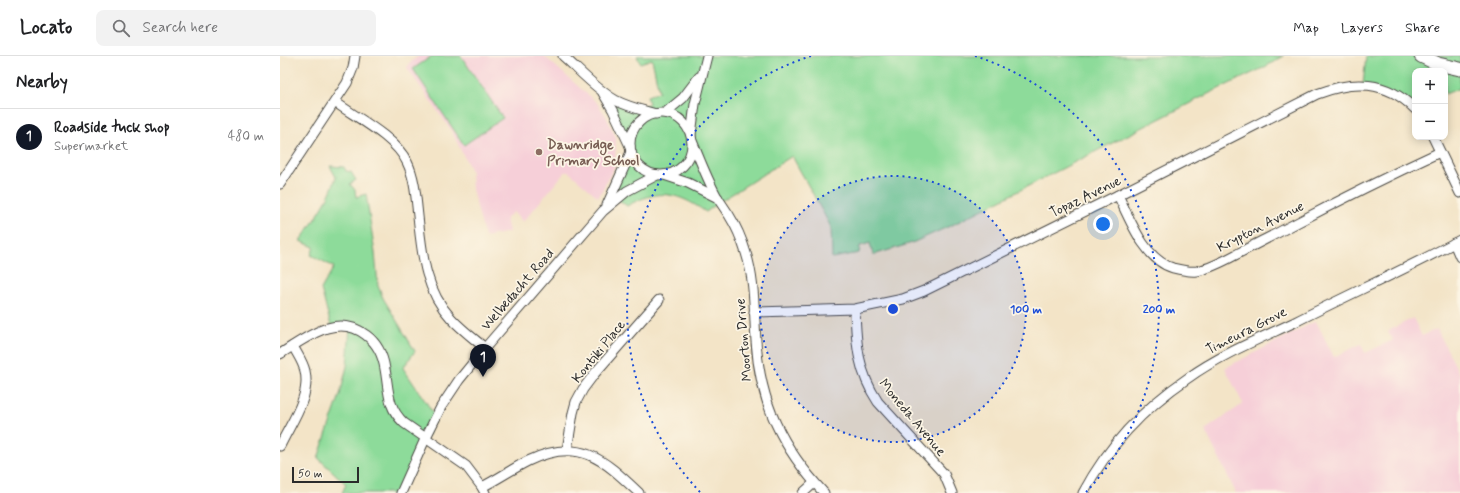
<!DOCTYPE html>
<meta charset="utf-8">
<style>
:root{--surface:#fff;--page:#f2f2f2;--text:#202124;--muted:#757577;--line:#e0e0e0;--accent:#111827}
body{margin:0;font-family:Mynerve,sans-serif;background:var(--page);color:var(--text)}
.controls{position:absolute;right:12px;top:12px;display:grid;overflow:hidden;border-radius:8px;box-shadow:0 2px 10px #0003}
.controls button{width:36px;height:36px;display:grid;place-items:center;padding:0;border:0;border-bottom:1px solid var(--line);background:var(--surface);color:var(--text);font:20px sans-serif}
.scale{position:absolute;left:12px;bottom:10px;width:67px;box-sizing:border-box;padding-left:4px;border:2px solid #2b2b2b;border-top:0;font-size:11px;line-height:14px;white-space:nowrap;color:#2b2b2b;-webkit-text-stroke:3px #fcf5e5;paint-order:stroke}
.you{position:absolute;left:823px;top:168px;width:14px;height:14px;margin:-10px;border:3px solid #fff;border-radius:50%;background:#1a73e8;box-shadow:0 0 0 6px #1a73e833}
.badge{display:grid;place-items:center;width:26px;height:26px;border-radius:50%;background:var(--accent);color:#fff;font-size:13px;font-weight:700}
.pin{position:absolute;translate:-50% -33px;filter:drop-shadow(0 1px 2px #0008)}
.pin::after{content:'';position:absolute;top:21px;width:14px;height:12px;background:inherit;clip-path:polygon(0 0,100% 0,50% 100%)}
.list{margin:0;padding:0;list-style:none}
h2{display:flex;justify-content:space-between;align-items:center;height:52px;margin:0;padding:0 16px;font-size:17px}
h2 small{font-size:13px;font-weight:400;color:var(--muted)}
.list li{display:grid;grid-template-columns:26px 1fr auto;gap:12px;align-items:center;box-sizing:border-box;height:56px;padding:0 16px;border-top:1px solid var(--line)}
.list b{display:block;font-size:15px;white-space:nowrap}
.list p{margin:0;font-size:13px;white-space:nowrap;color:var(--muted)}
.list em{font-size:13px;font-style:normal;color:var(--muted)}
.icon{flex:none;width:22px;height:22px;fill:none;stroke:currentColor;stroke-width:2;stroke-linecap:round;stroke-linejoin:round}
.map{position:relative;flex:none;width:1180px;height:437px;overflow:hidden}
header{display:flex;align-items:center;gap:24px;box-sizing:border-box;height:56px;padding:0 20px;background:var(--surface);border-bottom:1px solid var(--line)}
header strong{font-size:19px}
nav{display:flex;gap:22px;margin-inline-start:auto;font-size:14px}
.search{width:280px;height:36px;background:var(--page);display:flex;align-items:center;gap:10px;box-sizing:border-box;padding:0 14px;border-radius:8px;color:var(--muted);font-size:15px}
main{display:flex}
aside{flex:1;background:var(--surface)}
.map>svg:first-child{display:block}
.built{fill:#f6cfd8}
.green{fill:#8ddb9a;stroke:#5c8362}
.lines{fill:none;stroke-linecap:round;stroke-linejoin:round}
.minor-casing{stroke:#494742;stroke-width:11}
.highway-casing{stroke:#494742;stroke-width:15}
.minor{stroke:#fff;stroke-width:9}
.highway{stroke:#fff;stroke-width:13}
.ring{fill:none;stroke:#1d4ed8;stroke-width:2;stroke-dasharray:2 4}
.education-dot{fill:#8d6e63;stroke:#fcf5e5;stroke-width:1.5}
.labels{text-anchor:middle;stroke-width:3.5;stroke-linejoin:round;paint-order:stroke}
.education-label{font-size:14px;font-weight:bold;fill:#785e54;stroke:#fcf5e5;text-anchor:start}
.street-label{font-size:14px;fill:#2b2b2b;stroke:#fcf5e5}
.centre{fill:#1d4ed8;stroke:#fcf5e5;stroke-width:2}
.ring-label{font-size:12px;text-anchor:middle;font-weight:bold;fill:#1d4ed8;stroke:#fcf5e5;stroke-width:3.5;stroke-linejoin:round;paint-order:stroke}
</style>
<header>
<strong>Locato</strong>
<div class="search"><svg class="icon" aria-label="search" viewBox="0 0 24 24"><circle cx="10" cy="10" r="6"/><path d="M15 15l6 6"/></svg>Search here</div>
<nav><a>Map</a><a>Layers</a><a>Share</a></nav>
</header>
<main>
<aside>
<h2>Nearby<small></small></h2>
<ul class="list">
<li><span class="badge">1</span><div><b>Roadside tuck shop</b><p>Supermarket</p></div><em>480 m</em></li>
</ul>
</aside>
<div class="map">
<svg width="1180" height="437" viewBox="0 0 1180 437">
<rect width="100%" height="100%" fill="#fcf5e5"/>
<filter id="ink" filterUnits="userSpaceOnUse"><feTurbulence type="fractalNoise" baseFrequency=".025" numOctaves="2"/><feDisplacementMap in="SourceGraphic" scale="8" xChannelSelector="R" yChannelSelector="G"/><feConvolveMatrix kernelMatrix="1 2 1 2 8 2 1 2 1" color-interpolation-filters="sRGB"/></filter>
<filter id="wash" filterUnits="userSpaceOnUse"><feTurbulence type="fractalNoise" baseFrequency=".012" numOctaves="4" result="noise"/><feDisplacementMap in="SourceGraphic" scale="16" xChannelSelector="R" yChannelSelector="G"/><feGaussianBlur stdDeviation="0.9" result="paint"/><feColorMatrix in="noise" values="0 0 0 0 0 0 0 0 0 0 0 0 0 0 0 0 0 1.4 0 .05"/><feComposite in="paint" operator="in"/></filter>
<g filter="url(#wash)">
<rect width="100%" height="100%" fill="#f3e4c7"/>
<g class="built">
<path d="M 139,0 L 264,0 L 317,47 L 326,60 L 336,82 L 335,110 L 320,138 L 318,141 L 289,116 L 285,116 L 243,166 L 233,156 L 226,163 L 229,176 L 205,181 L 192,133 L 191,115 L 171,74 L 127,12 L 128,8 Z"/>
<path d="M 1133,262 L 1142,280 L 1157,273 L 1180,319 L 1180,437 L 956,437 L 925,374 L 963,348 L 945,312 L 1036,265 L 1054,301 L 1081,288 L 1085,297 L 1113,284 L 1108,275 Z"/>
</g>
<g class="green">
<path d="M 152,0 L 181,0 L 223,62 L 184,89 L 133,13 Z"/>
<path d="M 357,0 L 1004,0 L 983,12 L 930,37 L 672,169 L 632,187 L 593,199 L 590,187 L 580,190 L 579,197 L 552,202 L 551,171 L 512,100 L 441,145 L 426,156 C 397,136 379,132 347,150 L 332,139 L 351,96 L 333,54 L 336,44 L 354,52 L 369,48 L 367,40 L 379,36 L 372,3 L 360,7 Z"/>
<path d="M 1086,0 L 1180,0 L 1180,32 L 1165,38 L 1165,15 L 1135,15 L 1135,52 L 1129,47 L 1083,29 Z"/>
<path d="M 50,110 L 64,111 L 66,115 L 71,116 L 76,124 L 70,128 L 75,134 L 76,141 L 86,138 L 95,197 L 98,230 L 103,242 L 135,295 L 123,312 L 156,361 L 120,437 L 62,437 L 66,428 L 38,402 L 60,339 L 67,310 L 70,270 L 51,270 L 41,233 L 54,211 L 31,199 L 34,191 L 20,185 C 34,165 49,145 56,121 Z"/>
</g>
</g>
<g filter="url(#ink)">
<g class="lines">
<g class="minor-casing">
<g id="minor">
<path d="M 283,0 C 300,15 316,33 335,44 C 348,51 362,54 376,58"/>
<path d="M 323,37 L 333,54 L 350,90"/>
<path d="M 55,46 C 77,62 115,81 127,106 C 135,122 136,142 138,160 C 142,196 144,233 171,262 C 181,273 193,282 205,292"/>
<path d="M 385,57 L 403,42 L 419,21"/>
<circle cx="381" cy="88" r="31"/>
<path d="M 411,79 L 415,48 L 427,0"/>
<path d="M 1153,81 L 1180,137"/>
<path d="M 412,85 C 420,104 427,123 437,141 C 441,147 445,153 449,159 C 456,170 462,184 466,197 C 475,225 474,256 476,285 C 480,347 502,392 544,437"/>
<path d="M 384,119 L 408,127 L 438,142"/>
<path d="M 0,128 L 67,27 L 73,12 L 75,0"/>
<path d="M 838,139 C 850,164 865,204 893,212 C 901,214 910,216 917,215 C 932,212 946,204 959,197 C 974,189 990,181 1005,173 C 1056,146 1108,120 1160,96"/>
<path d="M 327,149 L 351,96"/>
<path d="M 1174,187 L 1180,201"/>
<path d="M 575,253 C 576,288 578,316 598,346 L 664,418 L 672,437"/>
<path d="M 474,256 L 575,253 L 623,243 L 644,235 L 838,139 L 1037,38 C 1073,24 1106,24 1135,53"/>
<path d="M 0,298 C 26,282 57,256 86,279 C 97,287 103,300 105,313 C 109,335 107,351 124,367 L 186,410 L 202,431 L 205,437"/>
<path d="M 0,390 C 10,368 31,341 25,315 C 23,306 17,298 13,290"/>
<path d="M 287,394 L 293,357 L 296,346 L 303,333 L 315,317 L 379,244"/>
<path d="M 202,431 C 218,423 232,413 248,405 C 299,380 323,403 359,437"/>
<path d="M 121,437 L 146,381 L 161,351 L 179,324 L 205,292 L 323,155 L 347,135 L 377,119"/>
<path d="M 523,437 L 534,427"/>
<path d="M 803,437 C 828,390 864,352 908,322 C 940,299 979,283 1015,266 C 1070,238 1126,213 1180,184"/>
</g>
</g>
<g class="highway-casing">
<path id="highway" d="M 1141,0 L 1158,8 L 1180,13"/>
</g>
<use href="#minor" class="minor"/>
<use href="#highway" class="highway"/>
</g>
</g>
<circle cx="613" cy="253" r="133" fill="#1d4ed8" fill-opacity=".12"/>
<g class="ring">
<circle cx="613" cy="253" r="133"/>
<path d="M420 436A266 266 0 0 1 531 0M695 0A266 266 0 0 1 806 436"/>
</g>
<circle class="education-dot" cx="259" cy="96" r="4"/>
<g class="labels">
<g class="education-label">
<text x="267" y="93">Dawnridge<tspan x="267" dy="16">Primary School</tspan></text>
</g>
<g class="street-label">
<text transform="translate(805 140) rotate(-26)" y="5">Topaz Avenue</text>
<text transform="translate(980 170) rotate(-27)" y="5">Krypton Avenue</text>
<text transform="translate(237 233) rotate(-49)" y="5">Welbedacht Road</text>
<text transform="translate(966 274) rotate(-27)" y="5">Timeura Grove</text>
<text transform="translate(463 284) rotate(-95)" y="5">Moorton Drive</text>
<text transform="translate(318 295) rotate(-51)" y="5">Kontiki Place</text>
<text transform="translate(633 361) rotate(50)" y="5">Moneda Avenue</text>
</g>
</g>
<circle cx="613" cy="253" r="6" class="centre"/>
<g class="ring-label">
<text x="746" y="257">100 m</text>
<text x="879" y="257">200 m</text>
</g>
</svg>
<div class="controls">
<button>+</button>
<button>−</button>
</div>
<div class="scale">50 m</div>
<div class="you"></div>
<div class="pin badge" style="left:203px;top:321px">1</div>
</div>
</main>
